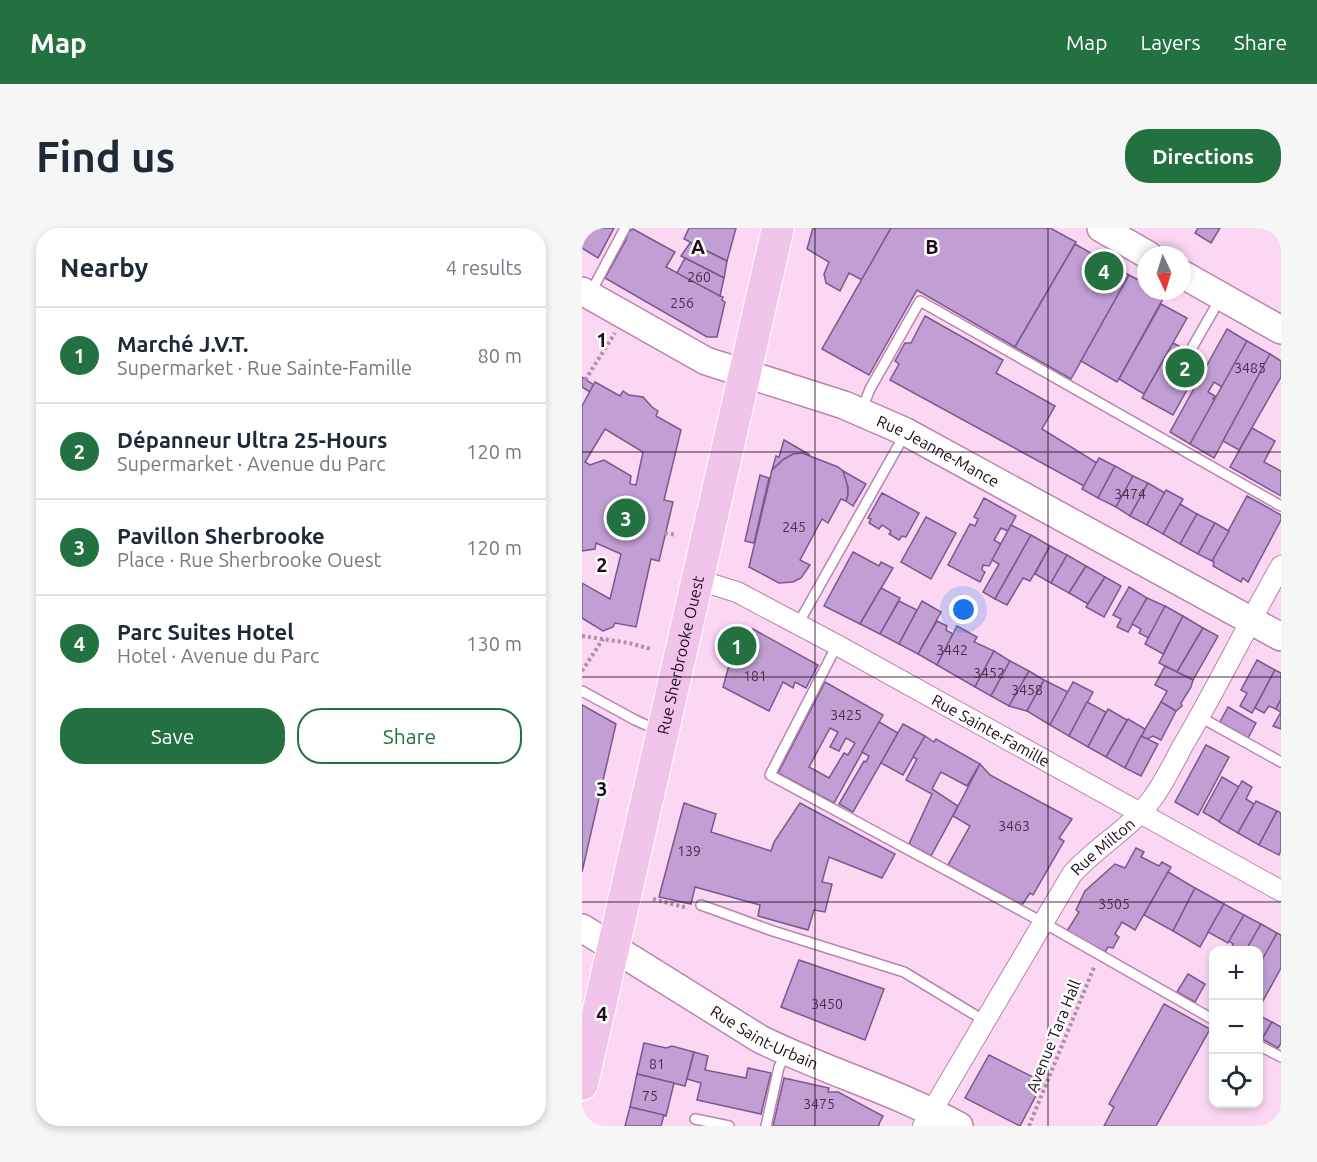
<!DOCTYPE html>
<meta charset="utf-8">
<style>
:root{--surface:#fff;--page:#f6f6f7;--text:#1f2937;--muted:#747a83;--line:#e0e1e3;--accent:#237141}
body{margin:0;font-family:Ubuntu,sans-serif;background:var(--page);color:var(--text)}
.controls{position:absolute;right:18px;bottom:18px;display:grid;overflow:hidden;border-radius:12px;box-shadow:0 3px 9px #0003}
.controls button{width:54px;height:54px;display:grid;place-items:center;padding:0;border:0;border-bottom:2px solid var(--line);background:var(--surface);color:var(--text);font:30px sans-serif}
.compass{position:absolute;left:555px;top:18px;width:54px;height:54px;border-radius:50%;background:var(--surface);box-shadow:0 3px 9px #0003;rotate:176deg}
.you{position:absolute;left:382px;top:382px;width:21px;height:21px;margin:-15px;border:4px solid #fff;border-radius:50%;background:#1a73e8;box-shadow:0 0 0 9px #1a73e833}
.badge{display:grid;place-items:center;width:39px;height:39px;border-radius:50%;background:var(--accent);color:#fff;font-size:20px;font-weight:700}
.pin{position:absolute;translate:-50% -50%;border:3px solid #fff;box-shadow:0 2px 6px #0006}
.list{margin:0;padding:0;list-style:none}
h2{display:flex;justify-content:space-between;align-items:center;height:78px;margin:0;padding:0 24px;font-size:26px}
h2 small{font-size:20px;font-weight:400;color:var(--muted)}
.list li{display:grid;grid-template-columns:39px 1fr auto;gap:18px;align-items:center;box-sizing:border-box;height:96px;padding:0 24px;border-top:2px solid var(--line)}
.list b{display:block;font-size:22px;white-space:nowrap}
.list p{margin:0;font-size:20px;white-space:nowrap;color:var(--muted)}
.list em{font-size:20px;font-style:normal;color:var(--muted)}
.actions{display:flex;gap:12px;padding:18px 24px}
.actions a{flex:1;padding:14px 0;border:2px solid var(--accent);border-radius:24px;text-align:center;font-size:21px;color:var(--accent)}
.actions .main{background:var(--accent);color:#fff}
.icon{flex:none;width:33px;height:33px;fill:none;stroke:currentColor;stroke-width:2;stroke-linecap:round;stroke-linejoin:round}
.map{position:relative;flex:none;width:699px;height:898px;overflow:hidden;border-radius:24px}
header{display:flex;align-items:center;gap:36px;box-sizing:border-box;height:84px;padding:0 30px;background:var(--accent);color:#fff}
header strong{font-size:28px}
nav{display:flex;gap:33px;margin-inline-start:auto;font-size:21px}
.intro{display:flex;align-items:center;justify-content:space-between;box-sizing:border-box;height:144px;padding:0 36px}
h1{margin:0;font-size:42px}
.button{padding:15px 27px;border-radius:24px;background:var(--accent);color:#fff;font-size:21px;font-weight:700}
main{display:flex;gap:36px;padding:0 36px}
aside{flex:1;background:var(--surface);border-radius:24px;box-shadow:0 3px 9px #0003}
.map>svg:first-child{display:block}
.building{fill:#c19fd5;stroke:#79588d;stroke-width:1.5;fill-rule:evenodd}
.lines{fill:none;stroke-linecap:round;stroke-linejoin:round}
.lane-casing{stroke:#ba84b1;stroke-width:12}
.street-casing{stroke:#ba84b1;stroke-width:22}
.secondary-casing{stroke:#ba84b1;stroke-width:30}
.primary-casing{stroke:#fff;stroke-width:34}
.path{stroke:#ae8fa8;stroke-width:4;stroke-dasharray:3 3;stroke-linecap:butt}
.lane{stroke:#fff;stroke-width:9}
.street{stroke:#fff;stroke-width:20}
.secondary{stroke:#fff;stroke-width:27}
.primary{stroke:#f0c5e9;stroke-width:32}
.grid{fill:none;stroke:#1e0a1b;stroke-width:1.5;stroke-opacity:0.55}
.labels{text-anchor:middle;stroke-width:5;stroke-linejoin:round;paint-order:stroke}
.number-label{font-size:14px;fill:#472f4a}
.street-label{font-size:16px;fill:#1e0a1b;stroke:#fff}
.grid-label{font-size:20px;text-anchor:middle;font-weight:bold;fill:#1e0a1b;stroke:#fff;stroke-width:5;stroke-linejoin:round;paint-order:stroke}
</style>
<header>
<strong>Map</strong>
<nav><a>Map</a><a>Layers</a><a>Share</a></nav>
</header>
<div class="intro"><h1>Find us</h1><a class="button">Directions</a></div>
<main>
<aside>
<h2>Nearby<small>4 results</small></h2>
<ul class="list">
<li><span class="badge">1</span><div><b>Marché J.V.T.</b><p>Supermarket · Rue Sainte-Famille</p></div><em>80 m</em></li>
<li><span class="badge">2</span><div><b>Dépanneur Ultra 25-Hours</b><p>Supermarket · Avenue du Parc</p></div><em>120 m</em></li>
<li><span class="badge">3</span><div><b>Pavillon Sherbrooke</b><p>Place · Rue Sherbrooke Ouest</p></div><em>120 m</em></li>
<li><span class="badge">4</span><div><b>Parc Suites Hotel</b><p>Hotel · Avenue du Parc</p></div><em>130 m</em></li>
</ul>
<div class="actions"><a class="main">Save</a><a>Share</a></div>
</aside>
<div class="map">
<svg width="699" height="898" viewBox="0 0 699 898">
<rect width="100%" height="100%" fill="#fbd7f4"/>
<g class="building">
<path d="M 8,0 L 32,0 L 16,30 L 0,20 L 0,15 Z"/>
<path d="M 107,0 L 154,0 L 145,33 L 102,11 Z"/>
<path d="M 231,0 L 309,0 L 280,52 L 267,45 L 258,63 L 244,55 L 242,46 L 247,34 L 225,21 Z"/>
<path d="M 309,0 L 468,0 L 494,14 L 433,119 L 335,62 L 287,147 L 240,121 Z"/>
<path d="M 616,0 L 638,0 L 629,15 L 613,5 Z"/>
<path d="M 51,1 L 93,24 L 84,39 L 141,69 L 140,72 L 143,74 L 135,109 L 125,109 L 23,50 L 44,12 L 46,4 Z"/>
<path d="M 108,15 L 145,33 L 142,50 L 99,28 Z"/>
<path d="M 493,16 L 547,47 L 489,151 L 433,119 Z"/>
<path d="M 103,30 L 142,50 L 138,68 L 95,45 Z"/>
<path d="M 547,47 L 564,56 L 564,63 L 576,63 L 583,67 L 535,154 L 499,133 Z"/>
<path d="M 579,76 L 605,90 L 562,166 L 537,151 Z"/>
<path d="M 343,88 L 421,132 L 414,145 L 473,178 L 460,201 L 515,235 L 502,258 L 308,152 L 317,136 L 313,133 L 323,115 L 329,115 Z"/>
<path d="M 645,101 L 665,113 L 640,159 L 632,154 L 626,164 L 633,168 L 631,171 L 633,173 L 608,216 L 588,204 Z"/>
<path d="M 665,113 L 688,126 L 632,230 L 608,216 Z"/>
<path d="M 591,115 L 622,131 L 591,187 L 560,170 Z"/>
<path d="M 688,126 L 699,133 L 699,149 L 657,222 L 641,213 Z"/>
<path d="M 0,149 L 12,157 L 8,164 L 0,159 Z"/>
<path d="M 13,154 L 38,168 L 41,163 L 47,167 L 61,169 L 70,179 L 76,183 L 74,188 L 99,202 L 82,272 L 91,274 L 77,333 L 69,331 L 54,399 L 33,395 L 31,399 L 21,403 L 0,390 L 0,355 L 28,371 L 39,326 L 14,315 L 13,321 L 0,323 L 0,178 ZM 23,201 L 61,224 L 54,257 L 48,256 L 49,248 L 22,232 L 8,237 L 3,234 Z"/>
<path d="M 670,200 L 693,213 L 682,234 L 699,243 L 699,268 L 648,239 Z"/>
<path d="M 202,212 L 228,227 L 211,226 L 202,231 L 190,242 L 194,228 L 197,229 Z"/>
<path d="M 220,225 L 256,239 L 261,243 L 265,252 L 266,267 L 264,273 L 259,271 L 246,295 L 240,291 L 218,332 L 228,337 L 219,350 L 211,354 L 197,355 L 167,339 L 190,242 L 202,231 L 211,226 Z"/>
<path d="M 517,230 L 533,238 L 516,270 L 500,261 Z"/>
<path d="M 533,238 L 551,248 L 534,279 L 516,270 Z"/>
<path d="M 261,243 L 284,256 L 271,278 L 264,273 L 266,267 L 266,259 Z"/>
<path d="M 178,247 L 187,250 L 172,315 L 163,313 Z"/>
<path d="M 551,248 L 566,255 L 548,288 L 534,279 Z"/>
<path d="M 566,255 L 583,265 L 565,297 L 548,288 Z"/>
<path d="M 584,262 L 601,271 L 581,306 L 565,297 Z"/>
<path d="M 300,265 L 337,285 L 324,309 L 320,308 L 317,312 L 307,306 L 309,303 L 300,297 L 297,301 L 287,295 L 289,291 L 286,290 Z"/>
<path d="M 665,268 L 699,287 L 699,292 L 666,354 L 661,350 L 659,354 L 631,338 L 632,334 L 630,333 Z"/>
<path d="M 402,270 L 434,288 L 426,303 L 419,300 L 412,312 L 419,316 L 407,338 L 401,337 L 400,342 L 403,344 L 398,354 L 366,337 L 388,296 L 393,298 L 396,291 L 392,289 Z"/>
<path d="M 598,276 L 615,286 L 598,316 L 581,306 Z"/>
<path d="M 615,286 L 633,295 L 616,326 L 598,316 Z"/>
<path d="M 344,289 L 374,305 L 349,351 L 319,334 Z"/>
<path d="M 633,295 L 647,303 L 630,333 L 616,326 Z"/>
<path d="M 429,297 L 449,307 L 413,371 L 401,364 L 417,336 L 410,332 Z"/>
<path d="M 449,307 L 468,318 L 448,353 L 441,350 L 425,377 L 413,371 Z"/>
<path d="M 468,318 L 485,327 L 469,355 L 453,346 Z"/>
<path d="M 271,324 L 297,338 L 299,334 L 311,340 L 278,396 L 242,378 Z"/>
<path d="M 485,327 L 504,338 L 487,365 L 469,355 Z"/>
<path d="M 504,338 L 523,349 L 506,376 L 487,365 Z"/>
<path d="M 523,349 L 539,358 L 522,389 L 504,379 Z"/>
<path d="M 547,359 L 565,370 L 546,404 L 535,399 L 539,391 L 531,387 Z"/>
<path d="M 299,360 L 318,370 L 298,406 L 278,396 Z"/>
<path d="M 565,370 L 583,378 L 567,410 L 557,405 L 559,401 L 550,396 Z"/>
<path d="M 317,373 L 335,382 L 317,416 L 298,406 Z"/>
<path d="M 340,373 L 359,384 L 336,426 L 317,416 Z"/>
<path d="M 583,378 L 601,388 L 581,426 L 563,416 Z"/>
<path d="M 601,388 L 621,400 L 595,444 L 577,435 Z"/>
<path d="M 355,393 L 365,398 L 364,402 L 371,406 L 355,437 L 336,426 Z"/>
<path d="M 375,398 L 395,409 L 392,414 L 412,423 L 393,459 L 355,437 Z"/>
<path d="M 621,400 L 636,408 L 611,452 L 595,444 Z"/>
<path d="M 171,401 L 236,437 L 224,460 L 213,454 L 211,460 L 201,454 L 187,483 L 141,459 L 156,405 L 168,408 Z"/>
<path d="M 412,423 L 428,433 L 409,468 L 393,459 Z"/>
<path d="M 675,432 L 693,442 L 670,485 L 658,478 L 665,465 L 659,462 Z"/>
<path d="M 428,433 L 447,443 L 427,478 L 409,468 Z"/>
<path d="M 583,438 L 611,452 L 609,459 L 599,475 L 600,478 L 594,483 L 579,474 L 585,463 L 573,457 Z"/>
<path d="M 693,442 L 699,445 L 699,471 L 694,481 L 687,478 L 682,485 L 673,480 Z"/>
<path d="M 447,443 L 462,452 L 445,483 L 427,478 Z"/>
<path d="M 462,452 L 486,464 L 468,497 L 445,483 Z"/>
<path d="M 243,454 L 301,487 L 252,575 L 196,545 ZM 248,500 L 256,504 L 248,519 L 257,523 L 264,510 L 273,515 L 266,527 L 262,525 L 247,550 L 227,539 Z"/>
<path d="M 491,454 L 511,464 L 487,508 L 468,497 Z"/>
<path d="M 699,471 L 699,501 L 691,498 L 699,484 L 694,481 Z"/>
<path d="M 505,474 L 524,484 L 506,519 L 487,508 Z"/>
<path d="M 579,474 L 594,483 L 579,512 L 571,508 L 565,511 L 559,508 Z"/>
<path d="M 0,477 L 34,496 L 0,644 Z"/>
<path d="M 646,479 L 674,495 L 666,510 L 638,494 Z"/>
<path d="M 526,481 L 545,492 L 524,529 L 506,519 Z"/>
<path d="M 546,491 L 563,501 L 543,540 L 524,529 Z"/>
<path d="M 297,494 L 316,505 L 271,584 L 257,576 L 282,533 L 284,534 L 287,528 L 280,524 Z"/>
<path d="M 321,496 L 343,508 L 321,547 L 299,535 Z"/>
<path d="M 343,508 L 352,514 L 354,511 L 398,536 L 385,558 L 359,544 L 350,561 L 376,578 L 349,628 L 327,616 L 350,566 L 324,552 L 335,531 L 331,529 Z"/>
<path d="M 559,508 L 576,516 L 559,548 L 543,540 Z"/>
<path d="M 624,517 L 647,529 L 616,587 L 593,574 Z"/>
<path d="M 398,536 L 408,547 L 490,591 L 477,610 L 482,613 L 451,667 L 448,665 L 440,677 L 366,637 L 388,598 L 371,588 Z"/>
<path d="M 640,549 L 657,559 L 638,594 L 621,584 Z"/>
<path d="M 660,553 L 670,559 L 664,571 L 672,576 L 656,605 L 637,594 Z"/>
<path d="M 674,573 L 695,583 L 677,617 L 656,605 Z"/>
<path d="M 102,575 L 134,586 L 129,604 L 189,623 L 192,614 L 218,575 L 313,626 L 300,650 L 247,629 L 240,654 L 250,656 L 243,684 L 232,682 L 226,702 L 176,688 L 178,677 L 113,659 L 109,676 L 77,669 Z"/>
<path d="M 695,583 L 699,585 L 699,622 L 697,627 L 677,617 Z"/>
<path d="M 554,620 L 562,624 L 559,629 L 577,638 L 580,634 L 589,639 L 553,702 L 540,694 L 533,706 L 537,709 L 531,720 L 526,719 L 523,724 L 485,703 L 497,684 L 494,682 L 503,663 L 533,636 L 543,640 Z"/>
<path d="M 586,644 L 613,660 L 591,703 L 562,687 Z"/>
<path d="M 613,660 L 642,676 L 618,719 L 591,703 Z"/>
<path d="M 642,676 L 662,687 L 646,715 L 626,704 Z"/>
<path d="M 662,687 L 679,696 L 664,722 L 648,722 L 651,716 L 647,713 Z"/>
<path d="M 679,696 L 695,705 L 681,732 L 676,729 L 676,722 L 664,722 Z"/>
<path d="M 695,705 L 699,707 L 699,740 L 676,782 L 676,739 Z"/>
<path d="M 217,732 L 302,761 L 283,812 L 199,779 Z"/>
<path d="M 606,746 L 623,756 L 613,774 L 595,764 Z"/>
<path d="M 582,776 L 628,801 L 574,898 L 522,898 L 532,879 L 527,876 Z"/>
<path d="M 676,787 L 690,794 L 680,811 L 676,810 Z"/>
<path d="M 690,794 L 699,799 L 699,815 L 696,820 L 680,811 Z"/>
<path d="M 62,815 L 84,820 L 90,818 L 112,824 L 103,858 L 55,846 Z"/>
<path d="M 112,824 L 126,828 L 123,842 L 164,850 L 166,840 L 189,845 L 179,886 L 115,872 L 119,855 L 105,851 Z"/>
<path d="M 407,827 L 461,854 L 438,898 L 383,870 Z"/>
<path d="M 55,846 L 92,855 L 84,888 L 48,879 Z"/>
<path d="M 202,850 L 247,860 L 246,864 L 256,864 L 301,888 L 297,896 L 297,898 L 191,898 Z"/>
<path d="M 48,879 L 82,887 L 79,898 L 43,898 Z"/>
</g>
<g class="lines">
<g class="lane-casing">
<g id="lane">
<path d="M 9,64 L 43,0"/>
<path d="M 611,118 L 638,71"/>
<path d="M 280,181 L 288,161 L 338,73 L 699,278"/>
<path d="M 216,396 L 323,206"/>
<path d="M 255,417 L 188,547 L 462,695 L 632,792"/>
<path d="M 0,463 L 53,492 L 75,502"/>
<path d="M 618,489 L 699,534"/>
<path d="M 119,677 L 191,703 L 322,744 L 403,793"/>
<path d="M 676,817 L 699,829"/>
<path d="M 113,891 L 147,898"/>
<path d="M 184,898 L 197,839 L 204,825"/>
</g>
</g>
<g class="street-casing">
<g id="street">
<path id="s1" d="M 116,352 L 155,364 L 255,417 L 699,663"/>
<path id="s2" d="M 341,898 L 490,646 C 515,618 548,601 570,571 C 582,555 591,536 600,519 C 635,460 665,397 699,338"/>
</g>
</g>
<g class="secondary-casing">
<g id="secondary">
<path d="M 519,0 L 566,27"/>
<path d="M 600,46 L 699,102"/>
<path id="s3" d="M 0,63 L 124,133 L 262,177 L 324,204 L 699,409"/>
<path id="s4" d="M 0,700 L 178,811 C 243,843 313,863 377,898"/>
</g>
</g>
<g class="primary-casing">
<g id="primary">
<path id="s5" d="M 0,856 L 196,0"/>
</g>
</g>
<g class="path">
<path d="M 0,157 L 33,105"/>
<path d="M 83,305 L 95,307"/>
<path d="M 0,408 L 47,415 L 69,421"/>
<path d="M 0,443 L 21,411"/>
<path d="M 71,671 L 106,680"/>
<path d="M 447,898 L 513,737"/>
</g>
<use href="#lane" class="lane"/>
<use href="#street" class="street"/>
<use href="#secondary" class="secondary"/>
<use href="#primary" class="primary"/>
</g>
<path class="grid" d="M 233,0 L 233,898M 466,0 L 466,898M 0,224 L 699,224M 0,449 L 699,449M 0,674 L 699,674"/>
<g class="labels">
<g class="number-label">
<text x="117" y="54">260</text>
<text x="100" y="80">256</text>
<text x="668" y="145">3485</text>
<text x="548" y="271">3474</text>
<text x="212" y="304">245</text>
<text x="370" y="427">3442</text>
<text x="407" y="450">3452</text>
<text x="173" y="453">181</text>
<text x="445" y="467">3458</text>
<text x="264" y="492">3425</text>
<text x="432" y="603">3463</text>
<text x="107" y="628">139</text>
<text x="532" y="681">3505</text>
<text x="245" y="781">3450</text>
<text x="75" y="841">81</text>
<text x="68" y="873">75</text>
<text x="237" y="881">3475</text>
</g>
<g class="street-label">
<text dy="6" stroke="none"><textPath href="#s3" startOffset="392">Rue Jeanne-Mance</textPath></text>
<text dy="6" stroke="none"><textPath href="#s5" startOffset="440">Rue Sherbrooke Ouest</textPath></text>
<text dy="6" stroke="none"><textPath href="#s1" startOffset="330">Rue Sainte-Famille</textPath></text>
<text dy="6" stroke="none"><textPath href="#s2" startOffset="334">Rue Milton</textPath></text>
<text transform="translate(471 808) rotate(-68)" y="6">Avenue Tara Hall</text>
<text dy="6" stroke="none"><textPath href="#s4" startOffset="213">Rue Saint-Urbain</textPath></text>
</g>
</g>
<g class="grid-label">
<text x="116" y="26">A</text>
<text x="350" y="26">B</text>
<text x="20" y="119">1</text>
<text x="20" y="344">2</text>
<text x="20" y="568">3</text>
<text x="20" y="793">4</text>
</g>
</svg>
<div class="controls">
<button>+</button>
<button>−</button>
<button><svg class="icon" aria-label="locate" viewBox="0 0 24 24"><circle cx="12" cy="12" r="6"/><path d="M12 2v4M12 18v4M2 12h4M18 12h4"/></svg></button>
</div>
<svg class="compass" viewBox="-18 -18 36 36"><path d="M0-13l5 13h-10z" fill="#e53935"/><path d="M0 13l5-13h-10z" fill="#747a83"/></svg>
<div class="you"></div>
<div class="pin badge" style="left:155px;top:418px">1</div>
<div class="pin badge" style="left:603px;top:140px">2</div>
<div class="pin badge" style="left:44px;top:290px">3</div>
<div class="pin badge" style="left:522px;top:43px">4</div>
</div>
</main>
